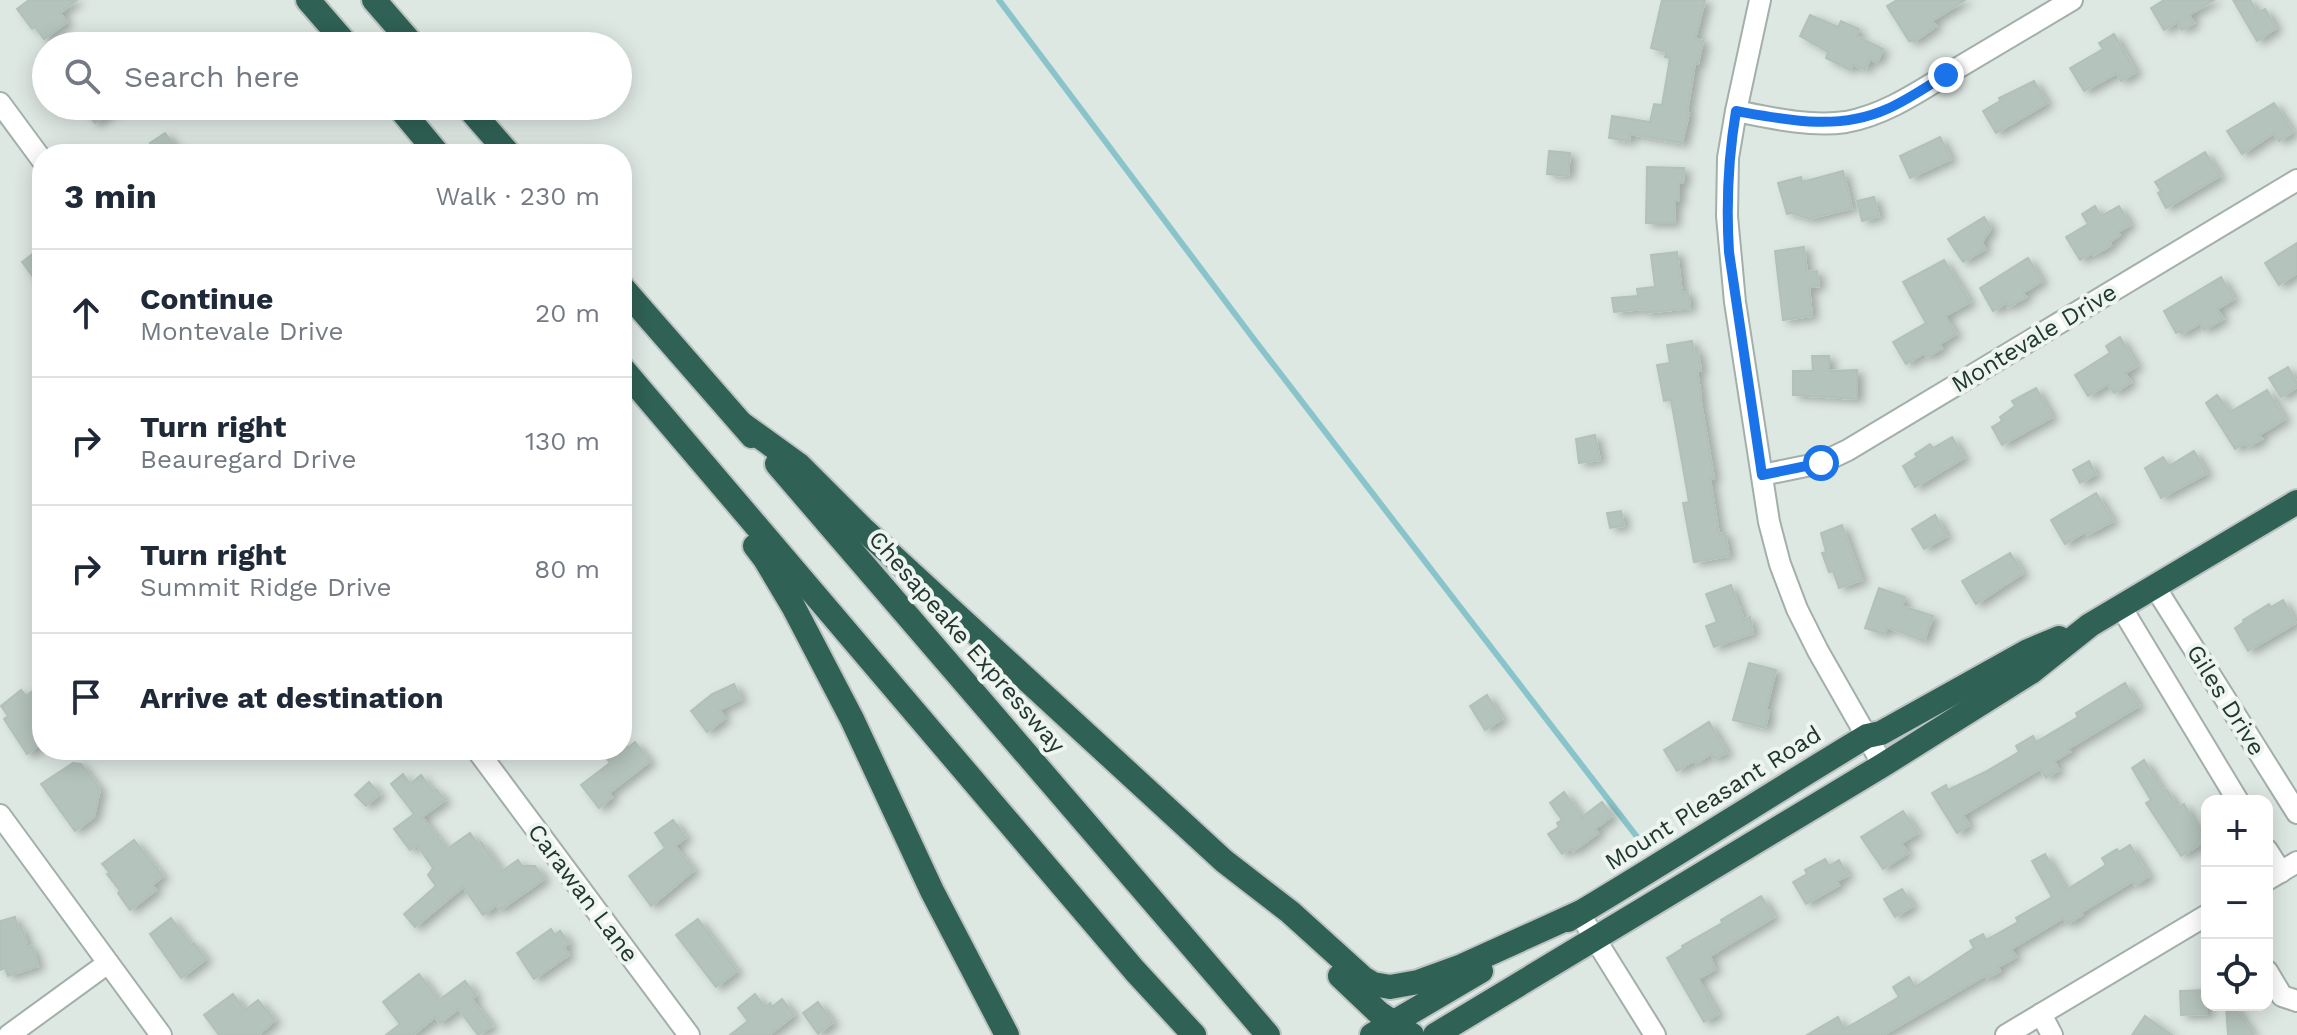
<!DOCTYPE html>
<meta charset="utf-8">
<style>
:root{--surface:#fff;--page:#f6f6f7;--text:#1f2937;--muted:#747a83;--line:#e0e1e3}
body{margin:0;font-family:"Work Sans",sans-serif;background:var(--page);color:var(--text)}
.controls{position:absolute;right:24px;bottom:24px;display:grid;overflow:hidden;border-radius:16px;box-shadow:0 4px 20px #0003}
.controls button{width:72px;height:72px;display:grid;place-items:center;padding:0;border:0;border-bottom:2px solid var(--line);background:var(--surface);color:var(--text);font:40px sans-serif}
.stop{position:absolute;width:24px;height:24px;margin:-18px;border:6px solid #1a73e8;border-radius:50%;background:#fff}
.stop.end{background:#1a73e8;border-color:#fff;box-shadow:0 2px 8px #0008}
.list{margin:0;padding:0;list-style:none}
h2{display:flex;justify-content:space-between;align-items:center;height:104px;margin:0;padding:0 32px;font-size:34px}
h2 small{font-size:26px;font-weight:400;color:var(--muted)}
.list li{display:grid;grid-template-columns:52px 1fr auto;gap:24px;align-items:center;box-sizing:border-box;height:128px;padding:0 32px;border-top:2px solid var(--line)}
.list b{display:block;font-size:30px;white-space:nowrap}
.list p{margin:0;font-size:26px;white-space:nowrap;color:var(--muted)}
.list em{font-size:26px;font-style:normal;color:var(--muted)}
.icon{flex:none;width:44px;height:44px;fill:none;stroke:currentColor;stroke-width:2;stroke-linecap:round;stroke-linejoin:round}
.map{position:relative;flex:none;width:2297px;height:1035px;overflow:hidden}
.search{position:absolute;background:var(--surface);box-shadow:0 4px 20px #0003;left:32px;top:32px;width:600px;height:88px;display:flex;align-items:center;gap:20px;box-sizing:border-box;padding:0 28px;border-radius:44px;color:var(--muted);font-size:30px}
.panel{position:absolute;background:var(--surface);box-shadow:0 4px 20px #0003;left:32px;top:144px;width:600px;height:616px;border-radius:32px}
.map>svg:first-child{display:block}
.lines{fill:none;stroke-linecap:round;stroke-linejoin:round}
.stream{stroke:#89c4cb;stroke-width:6}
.building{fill:#b4c3bc;stroke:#b1c1ba;stroke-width:2;filter:url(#shadow)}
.minor-casing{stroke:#a2afaa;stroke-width:24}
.highway-casing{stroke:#bcc3c1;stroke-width:28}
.minor{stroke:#fff;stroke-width:20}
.highway{stroke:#2f6154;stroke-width:24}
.route{stroke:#1a73e8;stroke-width:10}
.labels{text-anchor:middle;stroke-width:8;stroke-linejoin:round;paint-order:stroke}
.street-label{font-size:24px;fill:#213730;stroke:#eef5f1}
</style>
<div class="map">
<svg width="2297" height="1035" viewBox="0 0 2297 1035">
<defs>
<filter id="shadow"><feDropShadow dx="6" dy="3.5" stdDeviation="4" flood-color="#0004"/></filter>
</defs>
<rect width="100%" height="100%" fill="#dee8e3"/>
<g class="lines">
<path class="stream" d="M 999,0 L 1256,342 L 1641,842"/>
</g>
<g class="building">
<path d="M 29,0 L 77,0 L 60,13 L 67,22 L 44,39 L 35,27 L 32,29 L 17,9 Z"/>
<path d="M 1662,0 L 1705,0 L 1695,39 L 1703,41 L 1698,64 L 1695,63 L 1687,112 L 1689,113 L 1682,143 L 1630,134 L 1629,141 L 1609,138 L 1612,116 L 1650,122 L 1654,104 L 1662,105 L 1670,58 L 1665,57 L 1666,52 L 1651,48 Z"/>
<path d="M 1897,0 L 1965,0 L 1932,21 L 1936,26 L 1915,41 L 1909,41 L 1887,6 Z"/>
<path d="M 2164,0 L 2214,0 L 2189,15 L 2194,23 L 2182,30 L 2177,22 L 2164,30 L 2151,8 Z"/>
<path d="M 2233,0 L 2250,0 L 2257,13 L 2265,9 L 2276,28 L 2257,41 Z"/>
<path d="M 1810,15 L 1838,27 L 1841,21 L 1859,29 L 1856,36 L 1883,49 L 1877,62 L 1870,59 L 1865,70 L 1853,64 L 1850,70 L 1826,58 L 1828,52 L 1800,36 Z"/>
<path d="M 2114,34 L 2136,72 L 2121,81 L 2117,73 L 2084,91 L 2070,68 L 2103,49 L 2099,43 Z"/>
<path d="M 2034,81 L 2047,103 L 1996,133 L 1983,111 L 2000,101 L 1999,98 Z"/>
<path d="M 2274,103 L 2293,132 L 2279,141 L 2274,133 L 2242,154 L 2227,131 Z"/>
<path d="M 81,106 L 118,106 L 95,123 Z"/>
<path d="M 165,133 L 180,154 L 158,154 L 150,143 Z"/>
<path d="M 1940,137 L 1951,159 L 1910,178 L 1900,156 Z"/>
<path d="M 1549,151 L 1570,153 L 1568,176 L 1547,174 Z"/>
<path d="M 2205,152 L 2220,176 L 2166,208 L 2158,193 L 2161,191 L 2155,182 Z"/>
<path d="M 1647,167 L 1684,168 L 1683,183 L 1679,183 L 1679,201 L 1675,201 L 1674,223 L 1646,223 Z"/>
<path d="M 1843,171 L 1852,208 L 1809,219 L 1792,213 L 1787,214 L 1778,183 L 1801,177 L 1802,182 Z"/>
<path d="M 1874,197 L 1879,216 L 1862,221 L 1857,201 Z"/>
<path d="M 2095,206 L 2101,216 L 2119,206 L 2130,225 L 2118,232 L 2120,235 L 2110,242 L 2111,245 L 2094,255 L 2092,253 L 2080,260 L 2066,237 L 2088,224 L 2082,214 Z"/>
<path d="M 1984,217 L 1991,228 L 1982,242 L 1985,249 L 1963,262 L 1948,239 Z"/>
<path d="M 2297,243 L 2297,273 L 2279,285 L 2265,263 Z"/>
<path d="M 42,247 L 42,289 L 22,262 Z"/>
<path d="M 1804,247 L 1807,272 L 1817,271 L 1819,286 L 1809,287 L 1812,316 L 1783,320 L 1775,251 Z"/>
<path d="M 1677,252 L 1682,293 L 1688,292 L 1690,308 L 1645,313 L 1644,309 L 1614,312 L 1612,298 L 1638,296 L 1637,289 L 1655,287 L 1651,255 Z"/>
<path d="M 2028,258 L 2042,281 L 2023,293 L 2026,297 L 2008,307 L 2006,303 L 1993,311 L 1980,288 Z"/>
<path d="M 1944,260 L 1970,302 L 1945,316 L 1956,334 L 1940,344 L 1942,348 L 1927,357 L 1924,353 L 1906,364 L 1893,342 L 1926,323 L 1903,282 Z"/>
<path d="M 2221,277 L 2234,299 L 2217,309 L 2223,319 L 2204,330 L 2200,323 L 2182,334 L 2180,331 L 2176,333 L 2164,311 Z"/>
<path d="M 2120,337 L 2137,366 L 2125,373 L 2131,382 L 2114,393 L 2108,384 L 2088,396 L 2075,375 L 2110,353 L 2106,346 Z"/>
<path d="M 1692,341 L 1694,352 L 1698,351 L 1701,371 L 1697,371 L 1701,397 L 1700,397 L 1714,478 L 1710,479 L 1719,534 L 1725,533 L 1729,556 L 1694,562 L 1683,503 L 1689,502 L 1671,400 L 1664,401 L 1657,365 L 1670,363 L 1667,345 Z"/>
<path d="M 1812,356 L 1829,356 L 1829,371 L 1857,370 L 1857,399 L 1793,395 L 1793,371 L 1813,371 Z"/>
<path d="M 2288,367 L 2297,383 L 2297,387 L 2281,397 L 2269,378 Z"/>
<path d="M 2036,388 L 2052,417 L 2002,445 L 1992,427 L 2002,421 L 2000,417 L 2015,406 L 2012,401 Z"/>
<path d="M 2267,390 L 2285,419 L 2259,435 L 2262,439 L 2248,447 L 2245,443 L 2235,449 L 2206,403 L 2217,395 L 2230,412 Z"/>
<path d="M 1595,435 L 1600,460 L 1579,463 L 1576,439 Z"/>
<path d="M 1952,437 L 1964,458 L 1915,487 L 1903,466 L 1917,457 L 1915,454 L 1930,444 L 1933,448 Z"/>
<path d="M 2194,451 L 2207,473 L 2161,498 L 2145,468 L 2163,457 L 2169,466 Z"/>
<path d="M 2089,461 L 2096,474 L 2080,483 L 2073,470 Z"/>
<path d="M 2096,493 L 2113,521 L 2087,535 L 2085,532 L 2065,544 L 2051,520 Z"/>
<path d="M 1621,511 L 1624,526 L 1610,528 L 1607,513 Z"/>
<path d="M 1935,515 L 1947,536 L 1924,549 L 1912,529 Z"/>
<path d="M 1842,525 L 1862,580 L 1839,588 L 1833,571 L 1829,572 L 1822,553 L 1826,552 L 1821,533 Z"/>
<path d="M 2010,553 L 2023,573 L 1976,604 L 1962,581 Z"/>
<path d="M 1731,585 L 1744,620 L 1750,617 L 1753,633 L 1714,647 L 1706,626 L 1717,622 L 1706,594 Z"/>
<path d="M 1879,588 L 1905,597 L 1902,606 L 1933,616 L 1924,641 L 1887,627 L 1884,634 L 1865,628 Z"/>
<path d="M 2283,600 L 2296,623 L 2248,651 L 2235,628 L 2244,622 L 2243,620 L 2269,604 L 2271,607 Z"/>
<path d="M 1749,663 L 1776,670 L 1766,710 L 1769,711 L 1765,728 L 1733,720 Z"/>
<path d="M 2125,683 L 2139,706 L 2068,749 L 2070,752 L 2054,761 L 2059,770 L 2046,778 L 2040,769 L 1963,815 L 1969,825 L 1957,833 L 1932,793 L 1946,785 L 1948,790 L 1985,772 L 2019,752 L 2016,746 L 2033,736 L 2036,742 L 2078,717 L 2076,713 Z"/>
<path d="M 42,684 L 42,743 L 27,754 L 4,719 L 8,716 L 1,706 L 21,690 L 26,696 Z"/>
<path d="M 734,684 L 741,699 L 719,710 L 725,718 L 707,732 L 691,711 L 712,694 Z"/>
<path d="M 1487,695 L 1502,719 L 1485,730 L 1470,706 Z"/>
<path d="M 1709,722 L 1727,752 L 1714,759 L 1711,754 L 1696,763 L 1695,760 L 1677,771 L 1664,750 Z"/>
<path d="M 624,742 L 628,748 L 635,742 L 650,761 L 609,793 L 612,797 L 599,808 L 581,785 L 610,763 L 605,756 L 613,750 L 622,750 Z"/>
<path d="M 2144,760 L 2164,792 L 2167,790 L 2178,808 L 2184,804 L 2204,842 L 2181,856 L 2146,803 L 2151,800 L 2132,768 Z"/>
<path d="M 73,763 L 81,764 L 100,789 L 94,817 L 75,831 L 41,784 Z"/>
<path d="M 403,774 L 410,784 L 421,775 L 433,791 L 436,789 L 445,800 L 422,817 L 447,849 L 470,833 L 478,844 L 481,842 L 502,871 L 518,860 L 522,866 L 535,866 L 544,879 L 500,910 L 496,905 L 483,915 L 463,887 L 415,927 L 404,914 L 436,886 L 428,875 L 433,868 L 417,845 L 410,850 L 394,829 L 414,814 L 391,784 Z"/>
<path d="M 369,782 L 380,794 L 366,806 L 355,795 Z"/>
<path d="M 1564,792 L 1582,817 L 1602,802 L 1612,816 L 1595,829 L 1598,833 L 1573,851 L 1571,848 L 1562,854 L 1548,834 L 1559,827 L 1557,823 L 1562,820 L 1550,803 Z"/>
<path d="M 1903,811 L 1918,833 L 1901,843 L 1908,853 L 1883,869 L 1861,837 Z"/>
<path d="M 673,820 L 686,837 L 675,846 L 694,870 L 651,906 L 629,876 L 665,848 L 655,833 Z"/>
<path d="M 134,840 L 163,876 L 152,885 L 156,890 L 130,910 L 118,893 L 120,891 L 107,874 L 110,873 L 102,864 Z"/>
<path d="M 2130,845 L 2149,876 L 2135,885 L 2133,881 L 2080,913 L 2082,915 L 2067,924 L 2063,918 L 2011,949 L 2016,957 L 1998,967 L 2000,971 L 1987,978 L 1986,975 L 1883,1035 L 1807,1035 L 1838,1017 L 1844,1029 L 1867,1016 L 1899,997 L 1893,987 L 1909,977 L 1915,987 L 1974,948 L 1970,941 L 1983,934 L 1986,940 L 2018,922 L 2016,918 L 2052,897 L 2032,861 L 2045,854 L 2066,890 L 2106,865 L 2102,858 L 2117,849 L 2119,852 Z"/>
<path d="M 1825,859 L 1829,866 L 1839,860 L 1848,875 L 1837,881 L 1839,885 L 1806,904 L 1793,882 L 1807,874 L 1805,870 Z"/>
<path d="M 1902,889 L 1913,906 L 1895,917 L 1884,899 Z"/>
<path d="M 1761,896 L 1774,917 L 1710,956 L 1715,969 L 1698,979 L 1718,1014 L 1704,1022 L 1667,958 L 1683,948 L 1682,946 L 1722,923 L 1721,920 Z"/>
<path d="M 15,917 L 18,929 L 22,928 L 28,948 L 32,946 L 38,966 L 8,976 L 5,968 L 0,970 L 0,921 Z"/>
<path d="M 171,918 L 191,945 L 194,943 L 206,959 L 181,978 L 150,934 Z"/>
<path d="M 698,919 L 737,971 L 716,987 L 676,935 Z"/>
<path d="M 551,929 L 555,935 L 560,931 L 569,943 L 564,947 L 569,955 L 534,979 L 517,953 Z"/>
<path d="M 419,974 L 439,1000 L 465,981 L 476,995 L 472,999 L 492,1026 L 478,1035 L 458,1009 L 440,1023 L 435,1017 L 413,1035 L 386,1035 L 400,1024 L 383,1002 Z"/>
<path d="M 2207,990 L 2207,1014 L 2181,1015 L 2180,991 Z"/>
<path d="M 233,994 L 245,1010 L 258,1000 L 275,1020 L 258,1035 L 219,1035 L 204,1015 Z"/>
<path d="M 755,994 L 765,1007 L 770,1003 L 772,1007 L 782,999 L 794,1015 L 769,1035 L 730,1035 L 748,1021 L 738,1008 Z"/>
<path d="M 818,1002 L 833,1022 L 818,1034 L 803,1013 Z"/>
<path d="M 2226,1005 L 2233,1005 L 2254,1035 L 2228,1035 Z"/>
<path d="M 2145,1016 L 2172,1035 L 2132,1035 Z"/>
</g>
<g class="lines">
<g class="minor-casing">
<g id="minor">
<path d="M 1760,0 L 1736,111 L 1728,158 L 1727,216 L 1735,302 L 1769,522 L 1780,564 L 1797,609 L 1818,651 L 1883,765"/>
<path d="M 0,103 L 42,160"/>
<path d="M 1736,111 C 1771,118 1810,127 1846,122 C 1886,115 1921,90 1956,69 C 1994,46 2033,23 2072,0"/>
<path d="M 1762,475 L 1821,463 L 1848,450 L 2297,180"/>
<path d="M 2155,587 L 2297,813"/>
<path d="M 2121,607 L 2238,801"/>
<path d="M 477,750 L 689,1035"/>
<path d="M 0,815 L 161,1035"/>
<path d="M 2267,850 L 2281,872"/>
<path d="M 2267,880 L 2297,862"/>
<path d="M 1579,913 L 1655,1035"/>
<path d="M 2267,971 L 2282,996 L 2297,1001"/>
<path d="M 2041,1014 L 2052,1035"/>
<path d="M 9,1035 L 108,963"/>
<path d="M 2006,1035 L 2207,915"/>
</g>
</g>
<g class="highway-casing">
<g id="highway">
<path d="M 308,0 L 348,46"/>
<path d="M 374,0 L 414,46"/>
<path d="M 398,106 L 438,154"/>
<path d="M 467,106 L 509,154"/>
<path d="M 622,287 L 752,436"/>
<path d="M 622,368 L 1135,971 L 1194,1035"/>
<path d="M 742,424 L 799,465 L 862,528 L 1224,861 L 1290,912 L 1363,978 L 1373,984 L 1390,987 L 1418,982 L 1462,966 L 1579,913"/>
<path d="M 777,464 L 1268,1035"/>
<path d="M 755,546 L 765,559 L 793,606 L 852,719 L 932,891 L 1007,1035"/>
<path d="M 1568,920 C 1669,860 1767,796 1867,736 L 1881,733 L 2028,651 L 2059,638"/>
<path d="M 1340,976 L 1379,1013 L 1412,1035"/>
<path d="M 1372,1035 L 1481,971"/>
<path d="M 1435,1035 L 1883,765 L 2031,672 L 2090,625 L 2297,502"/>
</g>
</g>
<use href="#minor" class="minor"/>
<use href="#highway" class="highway"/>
</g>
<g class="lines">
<path class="route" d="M 1821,463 L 1762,475 L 1729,252 C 1726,204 1728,159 1736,111 C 1787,120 1838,131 1887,109 C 1908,100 1927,86 1946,75"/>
</g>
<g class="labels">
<g class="street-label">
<text transform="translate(2034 338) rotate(-31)" y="8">Montevale Drive</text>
<text transform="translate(967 642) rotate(49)" y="8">Chesapeake Expressway</text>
<text transform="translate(2226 700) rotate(58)" y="8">Giles Drive</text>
<text transform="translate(1713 798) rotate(-32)" y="8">Mount Pleasant Road</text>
<text transform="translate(583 893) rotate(53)" y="8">Carawan Lane</text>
</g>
</g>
</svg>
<div class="controls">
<button>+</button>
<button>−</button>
<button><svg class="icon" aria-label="locate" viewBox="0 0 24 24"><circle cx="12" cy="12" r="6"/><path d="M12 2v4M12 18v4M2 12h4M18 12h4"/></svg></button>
</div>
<div class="stop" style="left:1821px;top:463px"></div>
<div class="stop end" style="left:1946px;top:75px"></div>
<div class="search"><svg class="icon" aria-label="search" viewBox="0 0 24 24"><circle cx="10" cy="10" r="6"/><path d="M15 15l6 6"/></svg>Search here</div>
<section class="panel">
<h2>3 min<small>Walk · 230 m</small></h2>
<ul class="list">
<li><svg class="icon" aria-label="ahead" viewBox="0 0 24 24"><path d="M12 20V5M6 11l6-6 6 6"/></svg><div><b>Continue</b><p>Montevale Drive</p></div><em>20 m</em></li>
<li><svg class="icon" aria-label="right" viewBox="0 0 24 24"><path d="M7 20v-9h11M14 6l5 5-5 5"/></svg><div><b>Turn right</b><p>Beauregard Drive</p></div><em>130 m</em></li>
<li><svg class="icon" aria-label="right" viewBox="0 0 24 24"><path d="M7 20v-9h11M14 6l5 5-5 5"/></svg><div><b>Turn right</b><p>Summit Ridge Drive</p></div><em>80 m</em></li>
<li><svg class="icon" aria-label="arrive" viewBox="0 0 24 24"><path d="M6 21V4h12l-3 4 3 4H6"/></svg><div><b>Arrive at destination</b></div></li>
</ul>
</section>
</div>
